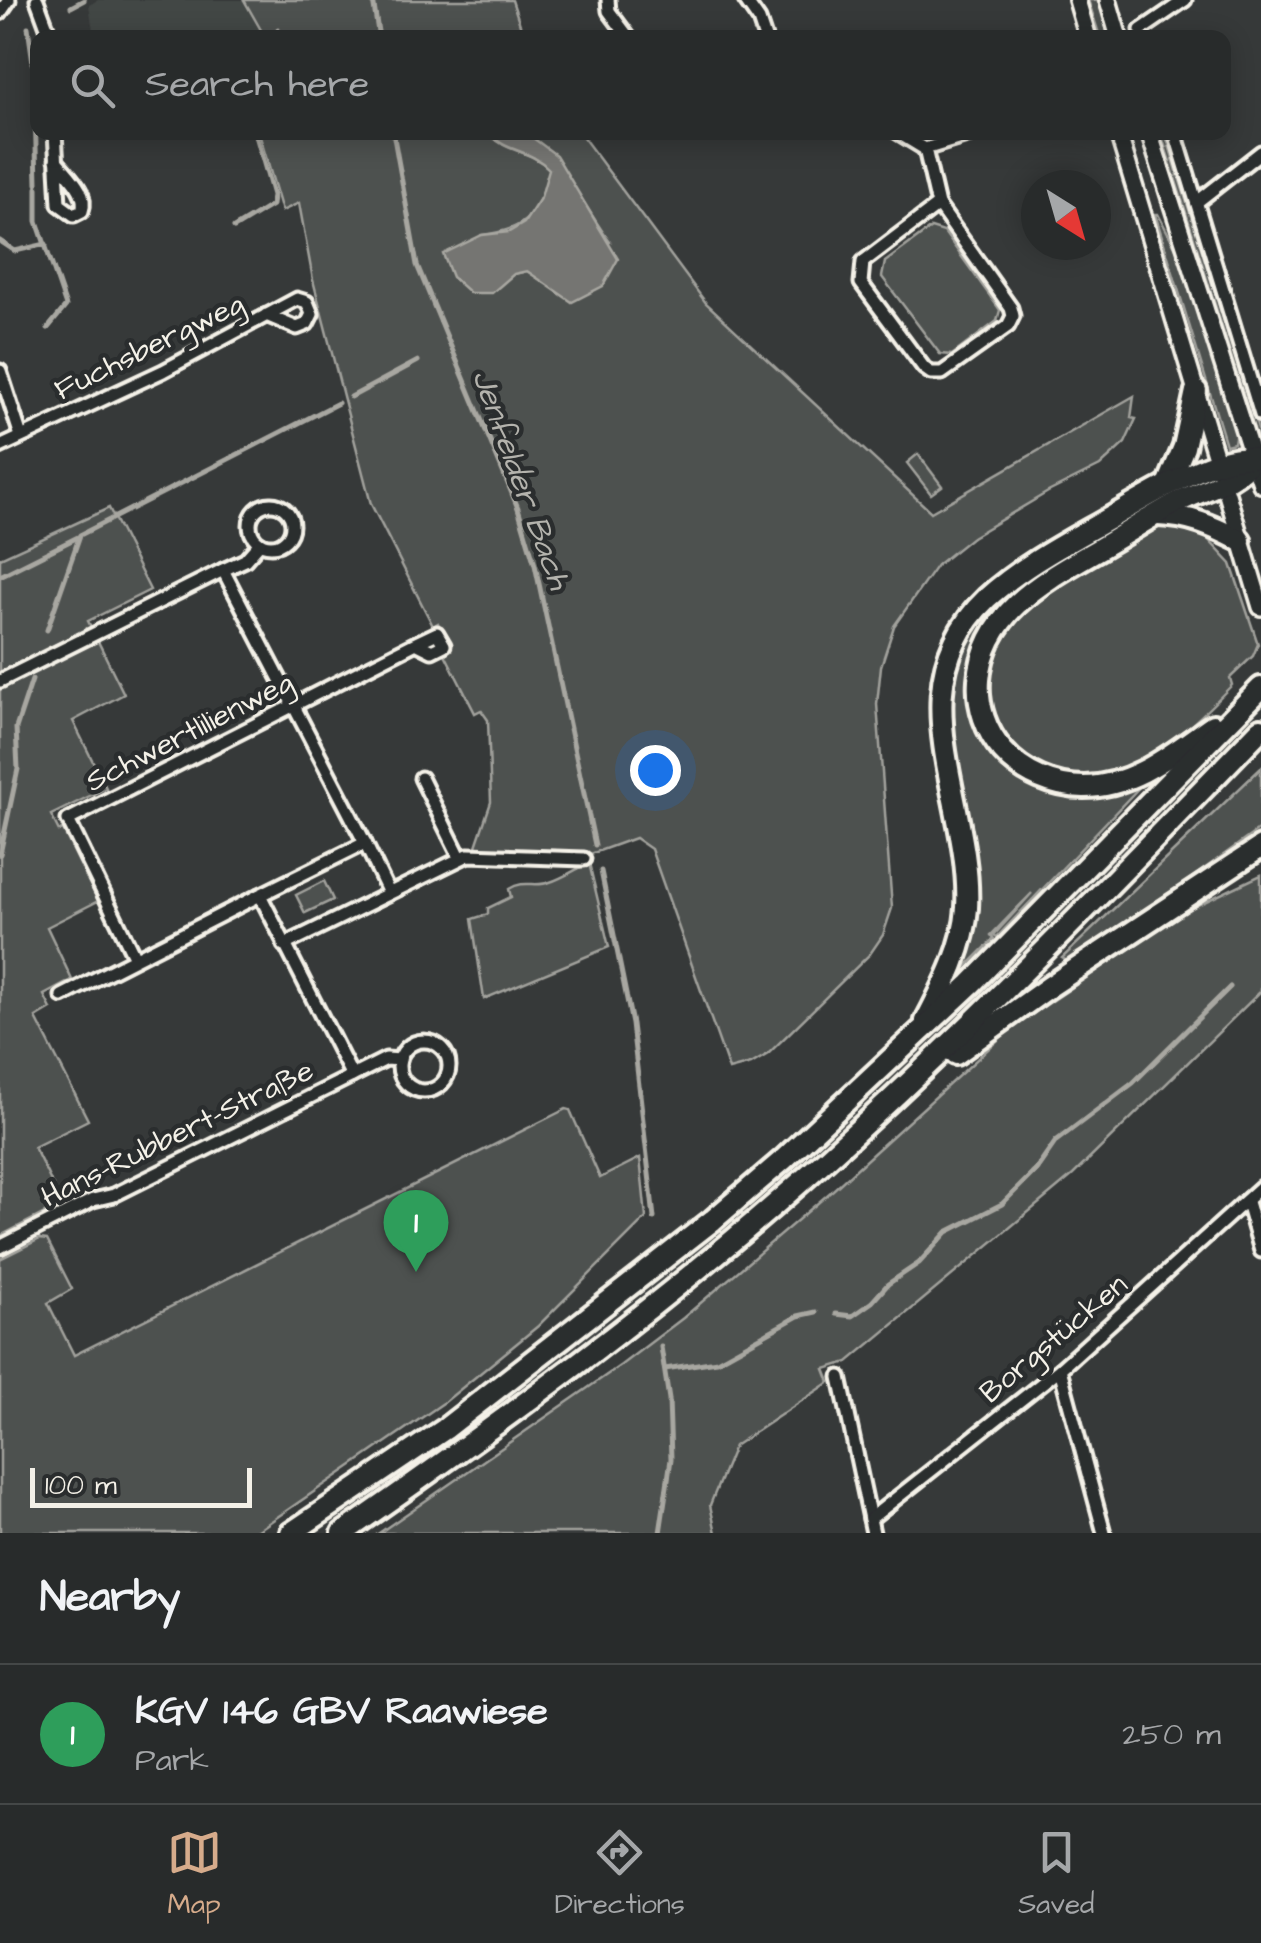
<!DOCTYPE html>
<meta charset="utf-8">
<style>
:root{--surface:#282b2b;--page:#303333;--text:#f1f3f6;--muted:#a5a7a9;--line:#444747;--accent:#d6ab8b}
body{margin:0;font-family:"Architects Daughter",sans-serif;background:var(--page);color:var(--text)}
.compass{position:absolute;left:1021px;top:170px;width:90px;height:90px;border-radius:50%;background:var(--surface);box-shadow:0 5px 25px #0003;rotate:143deg}
.scale{position:absolute;left:30px;bottom:25px;width:222px;box-sizing:border-box;padding-left:10px;border:5px solid #f4f1e8;border-top:0;font-size:28px;line-height:35px;white-space:nowrap;color:#f4f1e8;-webkit-text-stroke:8px #2a2d2e;paint-order:stroke}
.you{position:absolute;left:655px;top:770px;width:35px;height:35px;margin:-25px;border:8px solid #fff;border-radius:50%;background:#1a73e8;box-shadow:0 0 0 15px #1a73e833}
.badge{display:grid;place-items:center;width:65px;height:65px;border-radius:50%;background:var(--accent);color:#fff;font-size:32px;font-weight:700}
.pin{position:absolute;translate:-50% -82px;filter:drop-shadow(0 2px 5px #0008)}
.pin::after{content:'';position:absolute;top:52px;width:35px;height:30px;background:inherit;clip-path:polygon(0 0,100% 0,50% 100%)}
.list{margin:0;padding:0;list-style:none}
h2{display:flex;justify-content:space-between;align-items:center;height:130px;margin:0;padding:0 40px;font-size:42px}
h2 small{font-size:32px;font-weight:400;color:var(--muted)}
.list li{display:grid;grid-template-columns:65px 1fr auto;gap:30px;align-items:center;box-sizing:border-box;height:140px;padding:0 40px;border-top:2px solid var(--line)}
.list b{display:block;font-size:38px;white-space:nowrap}
.list p{margin:0;font-size:32px;white-space:nowrap;color:var(--muted)}
.list em{font-size:32px;font-style:normal;color:var(--muted)}
.icon{flex:none;width:55px;height:55px;fill:none;stroke:currentColor;stroke-width:2;stroke-linecap:round;stroke-linejoin:round}
.map{position:relative;flex:none;width:1261px;height:1533px;overflow:hidden}
.search{position:absolute;background:var(--surface);box-shadow:0 5px 25px #0003;left:30px;right:30px;top:30px;height:110px;display:flex;align-items:center;gap:25px;box-sizing:border-box;padding:0 35px;border-radius:20px;color:var(--muted);font-size:38px}
.sheet{height:270px;background:var(--surface)}
nav{display:flex;justify-content:space-around;align-items:center;box-sizing:border-box;height:140px;border-top:2px solid var(--line);background:var(--surface);font-size:28px;color:var(--muted)}
nav a{display:grid;justify-items:center;gap:5px}
nav .on{color:var(--accent)}
.map>svg:first-child{display:block}
.built{fill:#434645}
.green{fill:#4e514f;stroke:#a1a19c;stroke-width:2.5}
.water{fill:#757572;stroke:#a8a7a1;stroke-width:2.5}
.lines{fill:none;stroke-linecap:round;stroke-linejoin:round}
.stream{stroke:#a8a7a1;stroke-width:5}
.street-casing{stroke:#f4f1e8;stroke-width:19}
.secondary-casing{stroke:#f4f1e8;stroke-width:22}
.highway-casing{stroke:#f4f1e8;stroke-width:28}
.street{stroke:#2a2d2e;stroke-width:11}
.secondary{stroke:#2a2d2e;stroke-width:15}
.highway{stroke:#2a2d2e;stroke-width:20}
.labels{text-anchor:middle;stroke-width:9;stroke-linejoin:round;paint-order:stroke}
.street-label{font-size:30px;fill:#f4f1e8;stroke:#2a2d2e}
.water-label{font-size:32px;font-style:italic;fill:#b4b3ad;stroke:#2a2d2e}
</style>
<div class="map">
<svg width="1261" height="1533" viewBox="0 0 1261 1533">
<rect width="100%" height="100%" fill="#363939"/>
<filter id="ink" filterUnits="userSpaceOnUse"><feTurbulence type="fractalNoise" baseFrequency=".01" numOctaves="2"/><feDisplacementMap in="SourceGraphic" scale="20" xChannelSelector="R" yChannelSelector="G"/><feConvolveMatrix kernelMatrix="1 2 1 2 8 2 1 2 1" color-interpolation-filters="sRGB"/></filter>
<g filter="url(#ink)">
<path class="built" d="M 98,0 L 243,0 L 264,37 L 94,37 L 89,5 Z"/>
<g class="green">
<path d="M 244,0 L 512,0 L 524,37 L 265,37 Z"/>
<path d="M 1088,0 L 1098,0 L 1110,37 L 1100,37 Z"/>
<path d="M 259,133 L 494,133 L 492,136 C 506,152 530,150 550,169 C 537,213 530,229 482,235 L 514,274 L 527,271 L 547,284 L 610,242 C 585,209 557,146 517,133 L 580,133 L 706,303 L 931,512 L 1134,396 L 1131,418 L 1136,419 L 1125,443 L 1100,466 L 1048,492 L 972,537 L 937,565 L 894,626 L 881,666 L 877,704 L 892,908 L 883,935 L 870,954 L 768,1054 L 751,1064 L 729,1070 L 651,849 L 635,838 L 588,855 L 475,849 L 491,802 L 488,720 L 481,710 L 475,713 L 445,654 L 451,650 L 438,623 L 433,626 L 371,504 L 313,280 L 299,203 L 282,211 Z"/>
<path d="M 1161,133 L 1165,133 L 1261,439 L 1261,451 Z"/>
<path d="M 1155,214 L 1158,214 L 1180,256 L 1236,431 L 1234,443 L 1226,445 Z"/>
<path d="M 931,228 L 944,232 L 1000,310 L 997,321 L 952,355 L 940,354 L 882,277 L 885,262 Z"/>
<path d="M 918,454 L 942,486 L 931,494 L 907,463 Z"/>
<path d="M 1197,481 L 1198,487 L 1034,580 L 973,682 L 1027,779 L 1147,779 L 997,937 L 994,935 L 1032,893 L 991,935 L 994,939 L 960,973 L 976,899 L 976,882 L 951,730 L 952,673 L 965,640 L 993,604 L 1027,578 L 1156,500 Z"/>
<path d="M 109,508 L 150,590 L 88,621 L 124,694 L 73,721 L 106,788 L 51,815 L 59,831 L 63,830 L 98,901 L 47,927 L 72,980 L 44,995 L 51,1009 L 36,1018 L 88,1120 L 34,1147 L 62,1204 L 0,1236 L 0,558 Z"/>
<path d="M 1163,524 L 1203,528 L 1204,535 L 1231,564 L 1258,644 L 1253,656 L 1230,678 L 1232,685 C 1198,720 1164,755 1117,771 C 1037,797 961,724 999,645 C 1019,602 1119,540 1163,524 Z"/>
<path d="M 1261,768 L 1261,828 L 1072,964 L 1062,958 Z"/>
<path d="M 589,863 L 609,947 L 484,999 L 472,919 L 488,914 L 488,908 L 511,897 L 509,889 C 525,879 535,888 550,882 C 563,878 576,869 589,863 Z"/>
<path d="M 1261,875 L 1261,991 L 1073,1175 L 848,1362 L 825,1369 L 830,1382 L 734,1446 L 710,1505 L 716,1533 L 379,1533 L 621,1365 L 683,1318 L 833,1190 L 1009,1030 L 1187,910 Z"/>
<path d="M 324,881 L 333,900 L 305,913 L 296,895 Z"/>
<path d="M 566,1109 L 570,1110 L 600,1178 L 640,1158 L 646,1218 L 538,1326 L 446,1401 L 254,1533 L 0,1533 L 0,1259 L 40,1239 L 47,1240 L 72,1289 L 48,1303 L 74,1355 Z"/>
</g>
<path class="water" d="M 517,133 L 533,138 L 556,155 L 618,259 L 603,286 L 572,302 L 527,271 L 514,274 L 492,293 L 470,293 L 452,277 L 443,254 L 482,235 L 509,232 L 524,223 L 541,197 L 549,169 C 530,149 506,152 491,135 Z"/>
<g class="lines">
<g class="stream">
<path d="M 373,0 L 379,38"/>
<path d="M 71,7 L 84,0"/>
<path d="M 28,27 L 34,70 L 37,184"/>
<path d="M 278,38 L 278,30"/>
<path d="M 393,132 L 417,265 L 518,508 L 535,565 L 595,845"/>
<path d="M 37,188 L 37,221 L 66,306 L 48,328"/>
<path d="M 234,228 L 272,205 L 273,195 L 255,132"/>
<path d="M 0,241 L 15,251 L 46,244"/>
<path d="M 351,397 L 418,361"/>
<path d="M 0,576 L 78,537"/>
<path d="M 47,630 L 80,535 L 338,403"/>
<path d="M 0,854 L 18,769 L 16,728 L 32,680"/>
<path d="M 601,871 L 632,1024 L 654,1218"/>
<path d="M 836,1314 L 852,1316 L 872,1302 L 888,1284 L 919,1263 L 947,1232 L 1002,1204 L 1036,1170 L 1056,1141 L 1133,1083 L 1230,987"/>
<path d="M 665,1369 L 717,1361 L 798,1316 L 816,1312"/>
<path d="M 660,1533 L 671,1459 L 669,1399 L 661,1347"/>
</g>
<g class="street-casing">
<g id="street">
<path d="M 37,0 L 51,38"/>
<path d="M 608,0 L 609,11 L 629,38"/>
<path d="M 745,0 L 759,20 L 765,38"/>
<path d="M 0,13 L 9,0"/>
<path d="M 1141,30 L 1185,0"/>
<path d="M 55,132 L 59,204 L 74,215 L 82,211 C 89,192 67,175 56,160"/>
<path d="M 897,132 L 925,149 L 980,132"/>
<path d="M 1175,132 L 1261,415"/>
<path d="M 925,149 L 938,205 L 1011,308 L 1013,316 L 1008,326 L 942,373 L 931,373 L 924,368 L 861,283 L 863,262 L 938,205"/>
<path d="M 1197,202 L 1261,152"/>
<path d="M 0,371 L 21,436"/>
<path d="M 0,447 L 163,371 L 297,299 L 307,302 L 312,314 L 307,324 L 297,328 L 266,315"/>
<circle cx="271" cy="525" r="21"/>
<path d="M 223,570 L 245,560 L 260,543"/>
<path d="M 0,681 L 223,570 L 365,843 L 260,895 L 352,1076 L 114,1195 L 93,1200 L 0,1247"/>
<path d="M 421,778 L 460,857"/>
<path d="M 365,843 L 389,893"/>
<path d="M 284,945 L 468,855 L 584,859"/>
<path d="M 135,958 L 68,820 L 416,643 L 432,651 L 444,645 L 437,633 L 416,643"/>
<path d="M 62,996 L 260,895"/>
<circle cx="424" cy="1066" r="25"/>
<path d="M 352,1076 L 386,1059 L 400,1060"/>
<path d="M 1247,1202 L 1261,1251"/>
<path d="M 1060,1369 L 1104,1533"/>
<path d="M 840,1377 L 873,1533"/>
<path d="M 870,1519 L 1060,1369 L 1261,1187"/>
</g>
</g>
<g class="secondary-casing">
<g id="secondary">
<path d="M 1077,0 L 1088,38"/>
<path d="M 1108,0 L 1119,38"/>
<path d="M 1118,132 L 1261,607"/>
<path d="M 1149,132 L 1261,484"/>
</g>
</g>
<g class="highway-casing">
<g id="highway">
<path d="M 1168,485 L 1184,447 L 1196,391"/>
<path d="M 1158,515 C 1190,516 1212,526 1240,540"/>
<path d="M 1213,725 C 1174,752 1134,787 1084,787 C 1054,787 1023,774 1003,751 C 986,732 977,706 979,680 C 984,607 1054,576 1109,543 C 1133,529 1157,513 1182,500 C 1207,488 1236,482 1253,458"/>
<path d="M 926,1021 C 944,986 964,949 967,908 C 973,803 894,686 987,598 C 1024,564 1072,540 1115,515 C 1147,497 1216,453 1253,458"/>
<path d="M 956,1054 L 1049,987 L 1261,847"/>
<path d="M 291,1533 L 445,1429 L 713,1220 L 783,1160 L 971,984 L 1261,688"/>
<path d="M 343,1533 C 502,1422 659,1308 804,1179 C 964,1037 1112,883 1261,729"/>
</g>
</g>
<use href="#street" class="street"/>
<use href="#secondary" class="secondary"/>
<use href="#highway" class="highway"/>
</g>
</g>
<g class="labels">
<g class="street-label">
<text transform="translate(149 346) rotate(-26)" y="10">Fuchsbergweg</text>
<text transform="translate(189 731) rotate(-27)" y="10">Schwertlilienweg</text>
<text transform="translate(177 1133) rotate(-26)" y="10">Hans-Rubbert-Straße</text>
<text transform="translate(1053 1338) rotate(-40)" y="10">Borgstücken</text>
</g>
<g class="water-label">
<text transform="translate(522 479) rotate(70)" y="11">Jenfelder Bach</text>
</g>
</g>
</svg>
<svg class="compass" viewBox="-18 -18 36 36"><path d="M0-13l5 13h-10z" fill="#e53935"/><path d="M0 13l5-13h-10z" fill="#a5a7a9"/></svg>
<div class="scale">100 m</div>
<div class="you"></div>
<div class="pin badge" style="left:416px;top:1272px;background:#2e9e5b">1</div>
<div class="search"><svg class="icon" aria-label="search" viewBox="0 0 24 24"><circle cx="10" cy="10" r="6"/><path d="M15 15l6 6"/></svg>Search here</div>
</div>
<section class="sheet">
<h2>Nearby<small></small></h2>
<ul class="list">
<li><span class="badge" style="background:#2e9e5b">1</span><div><b>KGV 146 GBV Raawiese</b><p>Park</p></div><em>250 m</em></li>
</ul>
</section>
<nav>
<a class="on"><svg class="icon" aria-label="map" viewBox="0 0 24 24"><path d="M3 6l6-2 6 2 6-2v14l-6 2-6-2-6 2zM9 4v14M15 6v14"/></svg>Map</a>
<a><svg class="icon" aria-label="directions" viewBox="0 0 24 24"><path d="M12 3l9 9-9 9-9-9zM9 14v-3h6M13 9l2 2-2 2"/></svg>Directions</a>
<a><svg class="icon" aria-label="saved" viewBox="0 0 24 24"><path d="M7 4h10v16l-5-4-5 4z"/></svg>Saved</a>
</nav>
